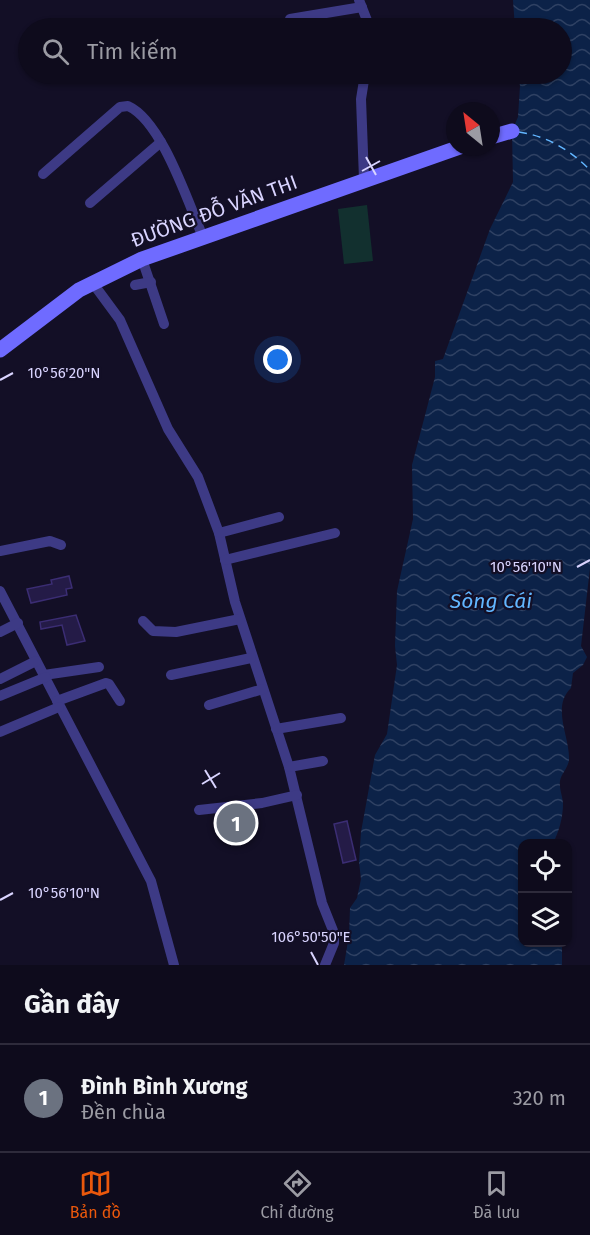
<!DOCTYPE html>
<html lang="vi">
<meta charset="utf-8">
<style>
:root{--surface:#0e0b1c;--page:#171425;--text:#f1f3f6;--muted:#9b9ba3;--line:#2e2b3b;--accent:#ea580c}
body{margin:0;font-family:"Fira Sans",sans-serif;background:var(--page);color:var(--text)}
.controls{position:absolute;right:18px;bottom:18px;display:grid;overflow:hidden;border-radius:12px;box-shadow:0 2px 4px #0004}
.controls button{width:54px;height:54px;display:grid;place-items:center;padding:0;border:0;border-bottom:2px solid var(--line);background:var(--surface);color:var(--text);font:30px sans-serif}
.compass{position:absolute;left:446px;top:102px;width:54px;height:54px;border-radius:50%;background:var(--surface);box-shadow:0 2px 4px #0004;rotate:330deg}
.you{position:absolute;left:278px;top:360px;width:21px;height:21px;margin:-15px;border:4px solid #fff;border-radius:50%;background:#1a73e8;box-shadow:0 0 0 9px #1a73e833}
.badge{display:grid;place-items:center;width:39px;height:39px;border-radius:50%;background:var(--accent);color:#fff;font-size:20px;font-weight:700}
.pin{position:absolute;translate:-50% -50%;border:3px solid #fff;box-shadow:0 2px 6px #0006}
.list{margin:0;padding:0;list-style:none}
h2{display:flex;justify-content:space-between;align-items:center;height:78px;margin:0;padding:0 24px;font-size:26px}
h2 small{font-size:20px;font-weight:400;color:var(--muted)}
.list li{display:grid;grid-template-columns:39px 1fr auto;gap:18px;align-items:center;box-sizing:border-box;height:108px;padding:0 24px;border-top:2px solid var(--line)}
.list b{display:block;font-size:22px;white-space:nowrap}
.list p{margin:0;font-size:20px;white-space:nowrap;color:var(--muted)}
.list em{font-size:20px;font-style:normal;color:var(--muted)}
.icon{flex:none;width:33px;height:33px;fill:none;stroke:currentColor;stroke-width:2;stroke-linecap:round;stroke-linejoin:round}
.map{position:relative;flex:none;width:590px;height:965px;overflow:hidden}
.search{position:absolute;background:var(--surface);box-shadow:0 2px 4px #0004;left:18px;right:18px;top:18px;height:66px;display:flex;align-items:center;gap:15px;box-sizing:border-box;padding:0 21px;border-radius:33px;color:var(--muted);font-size:22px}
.sheet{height:186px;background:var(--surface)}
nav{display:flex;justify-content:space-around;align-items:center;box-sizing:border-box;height:84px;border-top:2px solid var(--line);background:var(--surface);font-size:16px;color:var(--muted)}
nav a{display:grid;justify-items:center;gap:3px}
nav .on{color:var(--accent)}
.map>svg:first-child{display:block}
.green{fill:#12302f}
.water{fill:url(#water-waves)}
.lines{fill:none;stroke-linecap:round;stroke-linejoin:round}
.ferry{stroke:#62b6ff;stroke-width:1.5;stroke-dasharray:8 6;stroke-linecap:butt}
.building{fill:#241b47;stroke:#3b2d73;stroke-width:1.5}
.street{stroke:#3d3a85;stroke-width:10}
.secondary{stroke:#6f6bff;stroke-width:15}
.ticks{fill:none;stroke:#d9d4ff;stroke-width:2}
.labels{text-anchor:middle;stroke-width:4.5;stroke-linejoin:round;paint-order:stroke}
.street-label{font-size:20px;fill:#d9d4ff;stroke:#130f26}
.water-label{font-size:21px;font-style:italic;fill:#62b6ff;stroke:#130f26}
.ticks-label{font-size:15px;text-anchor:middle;fill:#d9d4ff;stroke:#130f26;stroke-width:4.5;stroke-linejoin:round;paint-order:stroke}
</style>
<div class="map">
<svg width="590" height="965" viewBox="0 0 590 965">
<defs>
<pattern id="water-waves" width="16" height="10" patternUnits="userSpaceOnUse" patternTransform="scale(1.5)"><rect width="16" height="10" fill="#0c2248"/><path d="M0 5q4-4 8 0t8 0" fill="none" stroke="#2f4163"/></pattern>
</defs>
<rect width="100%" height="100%" fill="#130f26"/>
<path class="green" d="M 367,205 L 373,261 L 344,264 L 338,209 Z"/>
<path class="water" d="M 513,0 L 590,0 L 590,568 L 581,646 L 587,657 L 583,665 L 573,673 L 571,688 C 551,707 570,737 569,760 C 568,768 561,774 560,781 C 559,789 563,797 563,804 C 563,817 559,832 553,843 L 522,844 L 522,942 L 562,943 L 562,965 L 344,965 L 349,935 L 350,908 L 357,898 L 361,879 L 359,862 L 361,832 L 375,755 L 387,734 L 397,665 L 395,646 L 397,591 L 413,519 L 412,465 L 435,377 L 435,361 L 443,359 L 490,229 L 513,182 L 512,131 L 518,117 L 520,86 L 518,74 L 562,74 L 562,28 L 515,28 Z"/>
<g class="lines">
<path class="ferry" d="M 519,132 C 547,136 570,150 590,170"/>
</g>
<g class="building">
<path d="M 69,576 L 72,588 L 66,589 L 67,595 L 31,603 L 27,589 L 52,584 L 51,580 Z"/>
<path d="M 76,615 L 85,641 L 67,645 L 62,625 L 41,629 L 40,622 Z"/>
<path d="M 246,814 L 247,831 L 225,832 L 224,815 Z"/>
<path d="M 347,821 L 356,860 L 343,863 L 334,824 Z"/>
</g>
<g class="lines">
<g class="street">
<path d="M 359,0 L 370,28"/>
<path d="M 290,19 L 362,7"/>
<path d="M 43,174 L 120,107 L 128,106 C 162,121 188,203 203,237"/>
<path d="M 364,179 L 361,99 L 365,74"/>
<path d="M 90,203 L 161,142"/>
<path d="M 142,259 L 164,324"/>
<path d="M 92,282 L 120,320 L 168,429 L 198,477 L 219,533 L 235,602 L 289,767 L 322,903 L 334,933 L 334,943 L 325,965"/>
<path d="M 135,285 L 151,282"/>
<path d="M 219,533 L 279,517"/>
<path d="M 0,551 L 50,541 L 61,545"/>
<path d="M 225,560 L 335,533"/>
<path d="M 0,591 L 151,881 L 174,965"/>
<path d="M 143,621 L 153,631 L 176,632 L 240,619"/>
<path d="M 0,632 L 18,623"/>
<path d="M 44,675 L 99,667"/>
<path d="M 171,675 L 251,658"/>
<path d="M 0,679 L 36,661"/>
<path d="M 0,696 L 46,677"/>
<path d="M 57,701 L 106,683 L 109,684 L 120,701"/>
<path d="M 209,705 L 263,689"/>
<path d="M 276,729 L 341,718"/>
<path d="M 0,732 L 59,707"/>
<path d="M 289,767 L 323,761"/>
<path d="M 199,810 L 262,803 L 297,795"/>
</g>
<g class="secondary">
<path d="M 491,137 L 512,131"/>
<path d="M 0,350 L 79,290 L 142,259 L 460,147"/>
</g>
</g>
<path class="ticks" d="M 366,157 L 376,175M 362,171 L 380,161M 0,380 L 13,373M 577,567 L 590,560M 205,770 L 216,788M 202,784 L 220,773M 0,900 L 13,893M 311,952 L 318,965"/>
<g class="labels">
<g class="street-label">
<text transform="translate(214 211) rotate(-20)" y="7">ĐƯỜNG ĐỖ VĂN THI</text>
</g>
<g class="water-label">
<text x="491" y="608">Sông Cái</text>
</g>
</g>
<g class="ticks-label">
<text x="64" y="378">10°56'20"N</text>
<text x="526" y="572">10°56'10"N</text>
<text x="64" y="898">10°56'10"N</text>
<text x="311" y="942">106°50'50"E</text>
</g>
</svg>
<div class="controls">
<button><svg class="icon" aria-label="locate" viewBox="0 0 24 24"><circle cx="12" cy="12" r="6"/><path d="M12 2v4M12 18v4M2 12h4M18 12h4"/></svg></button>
<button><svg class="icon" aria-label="layers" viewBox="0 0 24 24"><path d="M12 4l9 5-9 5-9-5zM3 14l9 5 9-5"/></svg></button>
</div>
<svg class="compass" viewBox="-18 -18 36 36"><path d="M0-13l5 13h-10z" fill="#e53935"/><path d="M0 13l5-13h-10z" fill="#9b9ba3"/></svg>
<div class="you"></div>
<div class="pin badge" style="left:236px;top:823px;background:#6b7280">1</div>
<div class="search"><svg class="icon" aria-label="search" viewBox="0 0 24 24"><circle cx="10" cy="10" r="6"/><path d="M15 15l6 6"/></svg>Tìm kiếm</div>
</div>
<section class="sheet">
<h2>Gần đây<small></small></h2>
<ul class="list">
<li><span class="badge" style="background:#6b7280">1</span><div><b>Đình Bình Xương</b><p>Đền chùa</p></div><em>320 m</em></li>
</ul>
</section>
<nav>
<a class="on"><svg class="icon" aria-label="map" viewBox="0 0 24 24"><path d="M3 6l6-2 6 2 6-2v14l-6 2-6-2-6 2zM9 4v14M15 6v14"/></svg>Bản đồ</a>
<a><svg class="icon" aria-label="directions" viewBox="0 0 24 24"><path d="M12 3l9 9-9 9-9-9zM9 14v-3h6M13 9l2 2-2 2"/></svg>Chỉ đường</a>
<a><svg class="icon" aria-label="saved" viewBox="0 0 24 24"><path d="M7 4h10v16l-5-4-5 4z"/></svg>Đã lưu</a>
</nav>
